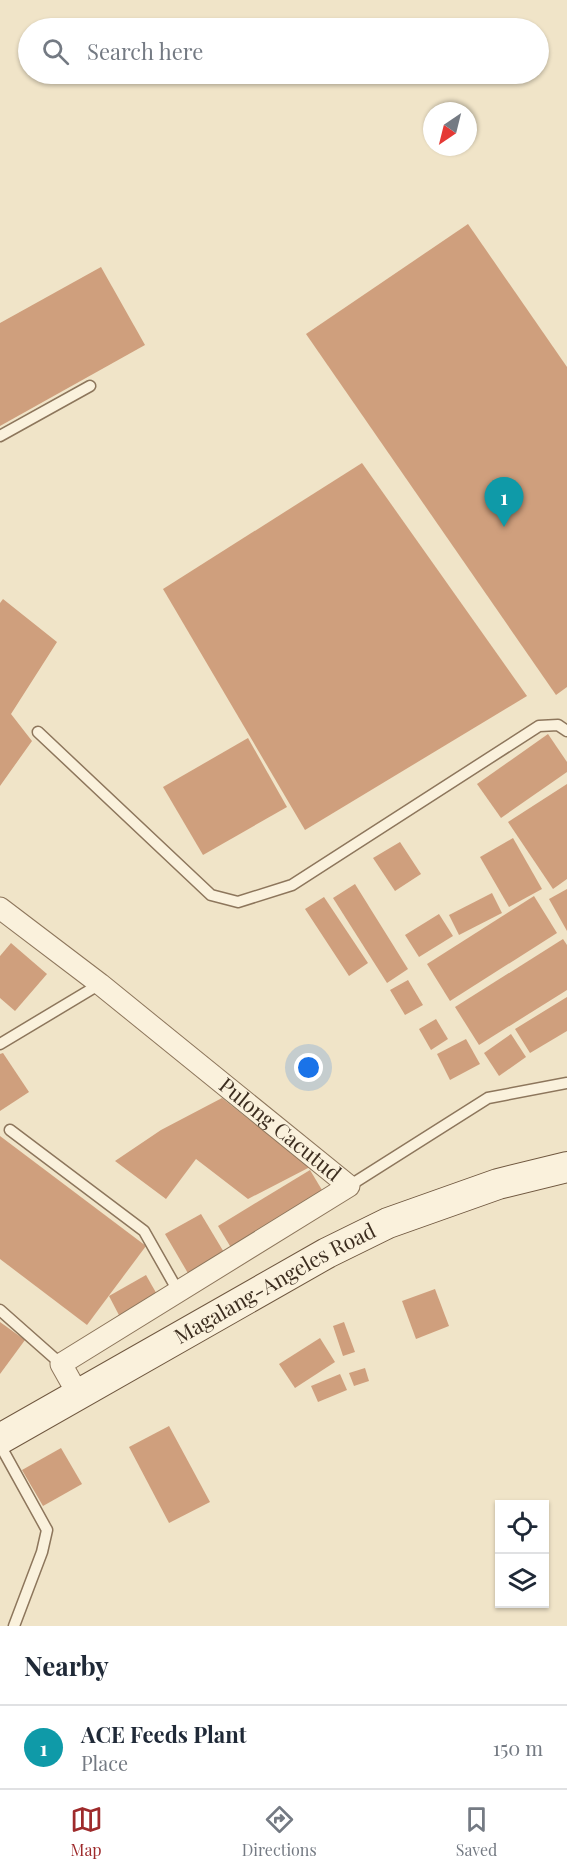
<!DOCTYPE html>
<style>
:root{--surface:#fff;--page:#f6f6f7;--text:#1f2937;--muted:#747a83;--line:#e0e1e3;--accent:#9e2a2b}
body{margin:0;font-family:"Playfair Display",serif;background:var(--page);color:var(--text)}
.controls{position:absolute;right:18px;bottom:18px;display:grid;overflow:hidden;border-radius:0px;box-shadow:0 2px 4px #0004}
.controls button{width:54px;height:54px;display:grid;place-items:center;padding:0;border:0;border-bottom:2px solid var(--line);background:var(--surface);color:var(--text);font:30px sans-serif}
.compass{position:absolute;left:423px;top:102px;width:54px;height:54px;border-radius:50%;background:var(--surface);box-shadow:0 2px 4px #0004;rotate:215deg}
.you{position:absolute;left:309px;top:1068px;width:21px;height:21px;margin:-15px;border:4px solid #fff;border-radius:50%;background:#1a73e8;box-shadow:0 0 0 9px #1a73e833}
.badge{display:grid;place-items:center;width:39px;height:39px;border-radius:50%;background:var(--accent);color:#fff;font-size:20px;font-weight:700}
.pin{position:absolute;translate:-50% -50px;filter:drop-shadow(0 2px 3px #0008)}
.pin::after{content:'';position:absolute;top:32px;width:21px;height:18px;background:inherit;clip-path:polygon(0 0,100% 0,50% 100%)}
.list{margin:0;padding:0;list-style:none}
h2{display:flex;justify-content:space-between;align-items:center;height:78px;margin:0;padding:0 24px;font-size:26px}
h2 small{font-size:20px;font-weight:400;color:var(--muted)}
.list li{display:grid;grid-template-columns:39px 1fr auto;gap:18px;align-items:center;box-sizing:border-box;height:84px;padding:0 24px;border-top:2px solid var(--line)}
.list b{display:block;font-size:22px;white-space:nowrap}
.list p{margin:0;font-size:20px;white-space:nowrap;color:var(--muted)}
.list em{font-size:20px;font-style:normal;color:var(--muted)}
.icon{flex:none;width:33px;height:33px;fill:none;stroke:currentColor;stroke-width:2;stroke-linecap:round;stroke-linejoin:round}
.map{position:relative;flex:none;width:567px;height:1626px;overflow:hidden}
.search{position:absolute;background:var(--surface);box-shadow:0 2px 4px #0004;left:18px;right:18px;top:18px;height:66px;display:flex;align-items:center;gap:15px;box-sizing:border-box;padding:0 21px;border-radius:33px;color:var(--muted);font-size:22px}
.sheet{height:162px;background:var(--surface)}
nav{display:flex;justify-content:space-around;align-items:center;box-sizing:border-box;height:84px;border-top:2px solid var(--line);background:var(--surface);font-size:16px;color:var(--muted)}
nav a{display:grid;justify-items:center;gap:3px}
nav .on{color:var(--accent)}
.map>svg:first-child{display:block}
.building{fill:#cf9f7d}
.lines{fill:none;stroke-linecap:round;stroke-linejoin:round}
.lane-casing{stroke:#8d765c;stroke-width:13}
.street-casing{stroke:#8d765c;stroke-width:23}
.secondary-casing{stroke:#6f573f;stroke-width:32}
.lane{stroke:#faf1dc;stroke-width:10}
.street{stroke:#faf1dc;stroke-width:21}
.secondary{stroke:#faf1dc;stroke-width:30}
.labels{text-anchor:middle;stroke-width:5;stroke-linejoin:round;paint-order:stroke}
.street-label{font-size:21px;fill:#3d2e20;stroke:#f7eed8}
</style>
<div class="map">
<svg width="567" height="1626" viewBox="0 0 567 1626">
<rect width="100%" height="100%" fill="#f0e4c8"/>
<g class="building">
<path d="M 468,224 L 567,367 L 567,687 L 556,695 L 306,334 Z"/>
<path d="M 101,267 L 145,345 L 0,426 L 0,323 Z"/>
<path d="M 362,463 L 527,696 L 305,830 L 163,589 Z"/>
<path d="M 3,599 L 57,642 L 11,714 L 32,741 L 0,786 L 0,603 Z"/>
<path d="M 548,734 L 567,762 L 567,772 L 501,818 L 477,784 Z"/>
<path d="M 248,738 L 287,807 L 203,855 L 163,787 Z"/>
<path d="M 567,784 L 567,879 L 553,889 L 508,822 Z"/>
<path d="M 513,838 L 542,889 L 509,907 L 480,857 Z"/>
<path d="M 400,842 L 421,874 L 395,891 L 373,858 Z"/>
<path d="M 355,884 L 408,969 L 387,983 L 333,898 Z"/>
<path d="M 567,889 L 567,931 L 549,899 Z"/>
<path d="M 492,893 L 502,913 L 459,935 L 449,915 Z"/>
<path d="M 534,896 L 557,933 L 450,1001 L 427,964 Z"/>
<path d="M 324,897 L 368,963 L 349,976 L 305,909 Z"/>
<path d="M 439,914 L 453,936 L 419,957 L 405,935 Z"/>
<path d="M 563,939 L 567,945 L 567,990 L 479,1045 L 455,1007 Z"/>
<path d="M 11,943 L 47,974 L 15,1011 L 0,998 L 0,956 Z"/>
<path d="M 408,980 L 423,1005 L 405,1015 L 390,990 Z"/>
<path d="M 567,997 L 567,1031 L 530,1053 L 515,1029 Z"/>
<path d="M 436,1019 L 448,1039 L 431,1050 L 419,1029 Z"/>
<path d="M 511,1034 L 526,1057 L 499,1076 L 484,1053 Z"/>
<path d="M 466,1039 L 480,1064 L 450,1080 L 437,1054 Z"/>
<path d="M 3,1053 L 29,1092 L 0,1111 L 0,1054 Z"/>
<path d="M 222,1098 L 310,1167 L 248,1199 L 196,1159 L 166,1199 L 115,1161 L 161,1130 Z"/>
<path d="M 0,1136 L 146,1246 L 87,1325 L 0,1259 Z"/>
<path d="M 310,1170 L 325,1195 L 233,1251 L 218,1226 Z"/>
<path d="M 201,1214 L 225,1254 L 189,1275 L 165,1234 Z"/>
<path d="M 146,1275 L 159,1298 L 121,1319 L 109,1296 Z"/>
<path d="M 435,1289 L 449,1326 L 416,1339 L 402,1301 Z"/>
<path d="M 0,1322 L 25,1340 L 0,1374 Z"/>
<path d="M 344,1322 L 355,1352 L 343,1356 L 333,1326 Z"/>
<path d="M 320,1338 L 335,1362 L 295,1388 L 279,1364 Z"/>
<path d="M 365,1368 L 369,1381 L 354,1386 L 349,1373 Z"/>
<path d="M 340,1374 L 347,1390 L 318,1402 L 311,1386 Z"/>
<path d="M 169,1426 L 210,1502 L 169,1523 L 129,1447 Z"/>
<path d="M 61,1448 L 82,1484 L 43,1506 L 22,1470 Z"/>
</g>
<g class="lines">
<g class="lane-casing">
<g id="lane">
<path d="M 0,436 L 90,386"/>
<path d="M 38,732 L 211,895 L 238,902 L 292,885 L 539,726 L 558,725 L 567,731"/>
<path d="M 0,1044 L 100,984"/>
<path d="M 10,1130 L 144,1231 L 178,1291"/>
<path d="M 349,1186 L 488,1098 L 567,1083"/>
<path d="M 0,1310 L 61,1364"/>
<path d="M 0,1445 L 47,1530 L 42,1552 L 14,1626"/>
</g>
</g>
<g class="street-casing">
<g id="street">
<path id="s1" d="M 0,908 L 100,984 L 349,1186 L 61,1364 L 79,1396"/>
</g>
</g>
<g class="secondary-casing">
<g id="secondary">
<path id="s2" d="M 0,1439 L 327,1253 L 388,1223 L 498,1184 L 567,1167"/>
</g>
</g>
<use href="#lane" class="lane"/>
<use href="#street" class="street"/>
<use href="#secondary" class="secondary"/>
</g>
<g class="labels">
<g class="street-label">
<text dy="7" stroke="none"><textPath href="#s1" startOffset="357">Pulong Cacutud</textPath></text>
<text dy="7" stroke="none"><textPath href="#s2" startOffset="316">Magalang-Angeles Road</textPath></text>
</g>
</g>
</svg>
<div class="controls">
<button><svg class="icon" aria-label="locate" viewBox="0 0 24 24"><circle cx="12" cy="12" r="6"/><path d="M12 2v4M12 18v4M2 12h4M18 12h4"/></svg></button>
<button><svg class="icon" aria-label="layers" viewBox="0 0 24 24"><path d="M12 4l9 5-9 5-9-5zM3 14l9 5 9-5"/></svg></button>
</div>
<svg class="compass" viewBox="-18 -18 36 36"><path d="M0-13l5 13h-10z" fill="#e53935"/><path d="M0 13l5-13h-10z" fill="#747a83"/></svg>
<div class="you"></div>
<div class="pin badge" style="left:504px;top:527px;background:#0f9aa8">1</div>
<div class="search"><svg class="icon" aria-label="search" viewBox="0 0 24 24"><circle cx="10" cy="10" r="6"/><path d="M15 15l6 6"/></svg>Search here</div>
</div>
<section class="sheet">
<h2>Nearby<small></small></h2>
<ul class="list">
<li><span class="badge" style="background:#0f9aa8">1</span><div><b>ACE Feeds Plant</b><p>Place</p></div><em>150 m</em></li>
</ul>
</section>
<nav>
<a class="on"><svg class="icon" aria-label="map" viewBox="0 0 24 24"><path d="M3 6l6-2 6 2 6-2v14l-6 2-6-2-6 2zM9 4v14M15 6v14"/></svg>Map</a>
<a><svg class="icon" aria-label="directions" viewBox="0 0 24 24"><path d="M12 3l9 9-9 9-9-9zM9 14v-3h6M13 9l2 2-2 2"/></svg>Directions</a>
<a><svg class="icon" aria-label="saved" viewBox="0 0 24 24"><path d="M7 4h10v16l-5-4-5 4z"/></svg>Saved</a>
</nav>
